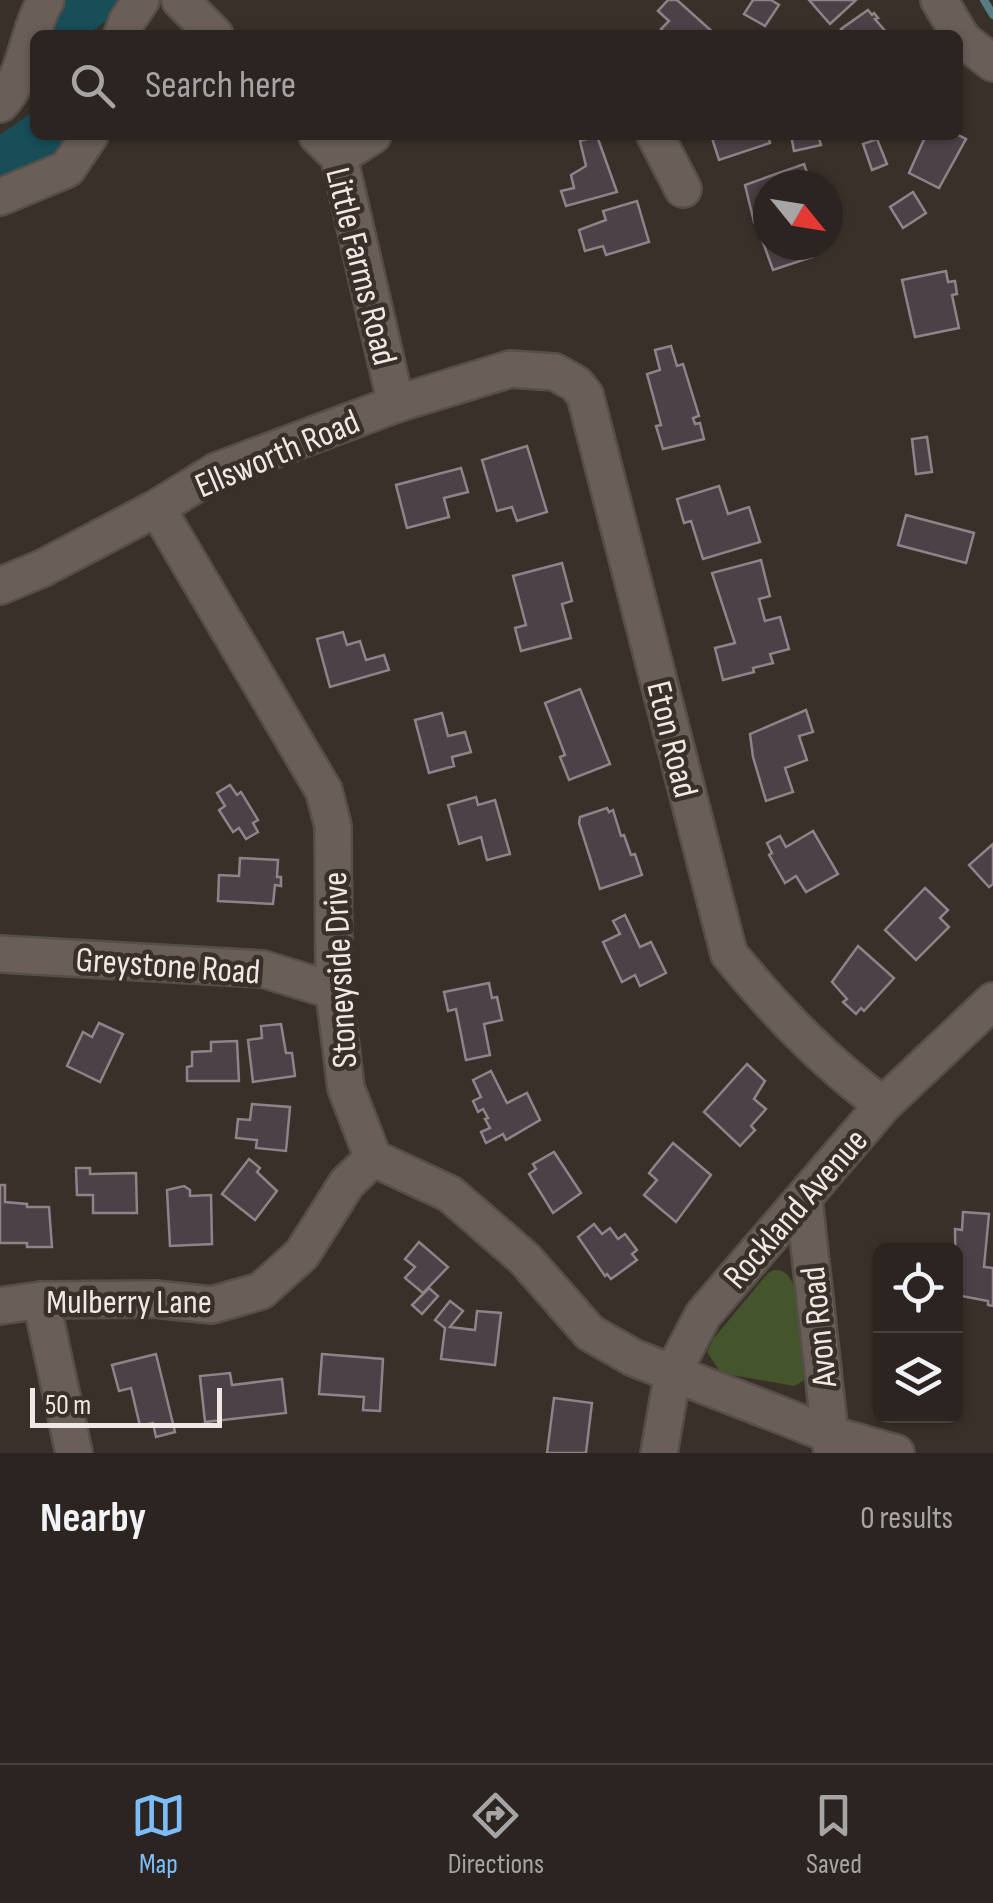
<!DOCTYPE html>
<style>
:root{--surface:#2b2420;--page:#332c29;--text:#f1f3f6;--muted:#a6a4a5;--line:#47413e;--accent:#7cbef9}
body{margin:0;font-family:"Sofia Sans Condensed",sans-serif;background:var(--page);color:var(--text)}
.controls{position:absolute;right:30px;bottom:30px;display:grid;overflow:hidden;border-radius:15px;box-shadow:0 2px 8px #0004}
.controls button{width:90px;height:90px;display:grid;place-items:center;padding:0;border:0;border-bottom:2px solid var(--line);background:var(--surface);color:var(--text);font:50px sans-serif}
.compass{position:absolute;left:753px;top:170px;width:90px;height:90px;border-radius:50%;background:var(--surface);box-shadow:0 2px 8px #0004;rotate:120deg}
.scale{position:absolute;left:30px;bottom:25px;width:192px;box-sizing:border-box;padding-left:10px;border:5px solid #efe8e5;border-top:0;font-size:28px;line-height:35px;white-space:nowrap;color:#efe8e5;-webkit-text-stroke:8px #39302a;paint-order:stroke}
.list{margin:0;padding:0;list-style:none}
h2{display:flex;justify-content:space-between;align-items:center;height:130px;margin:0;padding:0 40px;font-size:42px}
h2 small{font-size:32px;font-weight:400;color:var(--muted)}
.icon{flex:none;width:55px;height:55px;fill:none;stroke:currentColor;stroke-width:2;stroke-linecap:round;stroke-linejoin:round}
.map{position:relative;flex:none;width:993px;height:1453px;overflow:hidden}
.search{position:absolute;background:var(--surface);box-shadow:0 2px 8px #0004;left:30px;right:30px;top:30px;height:110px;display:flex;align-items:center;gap:25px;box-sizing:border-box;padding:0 35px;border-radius:15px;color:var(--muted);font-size:38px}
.sheet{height:310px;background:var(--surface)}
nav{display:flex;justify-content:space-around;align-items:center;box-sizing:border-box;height:140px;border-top:2px solid var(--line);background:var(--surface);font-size:28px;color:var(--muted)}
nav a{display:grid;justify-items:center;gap:5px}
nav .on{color:var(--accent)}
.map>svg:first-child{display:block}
.green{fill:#44542b}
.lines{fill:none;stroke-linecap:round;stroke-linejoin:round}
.stream{stroke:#587c82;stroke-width:8}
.river{stroke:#174e58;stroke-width:48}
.building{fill:#4c4146;stroke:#8f8389;stroke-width:2.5}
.minor-casing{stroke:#564e49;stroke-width:40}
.minor{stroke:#695f58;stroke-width:35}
.labels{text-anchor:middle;stroke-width:9;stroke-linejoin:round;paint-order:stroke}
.street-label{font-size:35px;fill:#efe8e5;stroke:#39302a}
</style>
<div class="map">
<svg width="993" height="1453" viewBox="0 0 993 1453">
<rect width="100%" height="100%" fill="#39302a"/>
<path class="green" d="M 774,1270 C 785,1269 790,1277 794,1286 L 806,1374 L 803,1381 L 794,1386 L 721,1373 L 707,1352 L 714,1338 L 768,1273 Z"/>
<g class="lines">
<path class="stream" d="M 984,0 L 993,15"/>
<g class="river">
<path d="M 67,35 L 71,17 L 94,0"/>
<path d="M 0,164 L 42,135"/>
</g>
</g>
<g class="building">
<path d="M 668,0 L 677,0 L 716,35 L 667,35 L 661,29 L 669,21 L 658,11 Z"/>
<path d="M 753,0 L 771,0 L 779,5 L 765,26 L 744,14 Z"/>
<path d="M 809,0 L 856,0 L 830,24 Z"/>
<path d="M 868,10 L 872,15 L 874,13 L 878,18 L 875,19 L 887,33 L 842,35 L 845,33 L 841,29 Z"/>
<path d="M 711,135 L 768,135 L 770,143 L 719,160 Z"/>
<path d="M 791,135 L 818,135 L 821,145 L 794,151 Z"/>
<path d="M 926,135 L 958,135 L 966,139 L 939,188 L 909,173 Z"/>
<path d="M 597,136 L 617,192 L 566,206 L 561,191 L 574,188 L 571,175 L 586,166 L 580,141 Z"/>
<path d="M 877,139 L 887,164 L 872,170 L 863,144 Z"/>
<path d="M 804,164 L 811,184 L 768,185 L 768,218 L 754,222 L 745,185 Z"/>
<path d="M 913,192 L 926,213 L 903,228 L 890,207 Z"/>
<path d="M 637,201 L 649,242 L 606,255 L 603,246 L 585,251 L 579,230 L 606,220 L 603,211 Z"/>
<path d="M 768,231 L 768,245 L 807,245 L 812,257 L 773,270 L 760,234 Z"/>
<path d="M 946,271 L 948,282 L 955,281 L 957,294 L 952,295 L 959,328 L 915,337 L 902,280 Z"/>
<path d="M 671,346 L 677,366 L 683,364 L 699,416 L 693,418 L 695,424 L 700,423 L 704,439 L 663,449 L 656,426 L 661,425 L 647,374 L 660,370 L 655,350 Z"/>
<path d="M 927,437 L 932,472 L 916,474 L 912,439 Z"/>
<path d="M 527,446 L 547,512 L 517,521 L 512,507 L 497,511 L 482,460 Z"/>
<path d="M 461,468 L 468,492 L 444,498 L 449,517 L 407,528 L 396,485 Z"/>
<path d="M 719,486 L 728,514 L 749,507 L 760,542 L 703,559 L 691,521 L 684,523 L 677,499 Z"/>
<path d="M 906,515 L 974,533 L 966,563 L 898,545 Z"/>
<path d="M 761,560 L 770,596 L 759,599 L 765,621 L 780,617 L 789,649 L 770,654 L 773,663 L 753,668 L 754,672 L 723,680 L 715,648 L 735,643 L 712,573 Z"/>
<path d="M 562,563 L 572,601 L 562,604 L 571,638 L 521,651 L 515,628 L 526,625 L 513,576 Z"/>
<path d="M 343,632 L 347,645 L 360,641 L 366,660 L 384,655 L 389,670 L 330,687 L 317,639 Z"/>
<path d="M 580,689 L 610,764 L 569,780 L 560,757 L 565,755 L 545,703 Z"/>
<path d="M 806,710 L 813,732 L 799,736 L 807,760 L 785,768 L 793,792 L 766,801 L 753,757 L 750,734 Z"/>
<path d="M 442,713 L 448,736 L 465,732 L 471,752 L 452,757 L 454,766 L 429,773 L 415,720 Z"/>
<path d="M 230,785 L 237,795 L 241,792 L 258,820 L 253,823 L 258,832 L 246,839 L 239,828 L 233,832 L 219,810 L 225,806 L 217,793 Z"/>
<path d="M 476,797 L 478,805 L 495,800 L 510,854 L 487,860 L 481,837 L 459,844 L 448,805 Z"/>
<path d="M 607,808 L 609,812 L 613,810 L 621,836 L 624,835 L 631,855 L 635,854 L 642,875 L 600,889 L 579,823 L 580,817 Z"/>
<path d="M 813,831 L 838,874 L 806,892 L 796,876 L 785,883 L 769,855 L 772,853 L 767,843 L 780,836 L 786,847 Z"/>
<path d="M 993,844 L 993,884 L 989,887 L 969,865 Z"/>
<path d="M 240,858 L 278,860 L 277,877 L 281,877 L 281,886 L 275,885 L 273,904 L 218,901 L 219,875 L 239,876 Z"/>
<path d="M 925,888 L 948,910 L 940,918 L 949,927 L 916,960 L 885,930 Z"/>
<path d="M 625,915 L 640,947 L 651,942 L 666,973 L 640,986 L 635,975 L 622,982 L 603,942 L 620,934 L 613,921 Z"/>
<path d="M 858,946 L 894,978 L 864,1011 L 861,1008 L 856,1014 L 843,1002 L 847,999 L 832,982 Z"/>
<path d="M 489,983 L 492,998 L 497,997 L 502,1020 L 484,1024 L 490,1055 L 466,1060 L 456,1009 L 448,1011 L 444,992 Z"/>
<path d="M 99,1023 L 123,1034 L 100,1082 L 67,1066 L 83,1032 L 92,1037 Z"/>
<path d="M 281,1024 L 286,1053 L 292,1053 L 295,1076 L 253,1082 L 248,1040 L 262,1038 L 261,1026 Z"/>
<path d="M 237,1041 L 239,1081 L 187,1081 L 187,1067 L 192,1066 L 192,1052 L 211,1051 L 211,1042 Z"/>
<path d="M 747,1064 L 765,1081 L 754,1099 L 766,1109 L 751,1126 L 755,1130 L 740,1146 L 704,1112 Z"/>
<path d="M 491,1071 L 507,1103 L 527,1093 L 540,1120 L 506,1140 L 503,1134 L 486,1143 L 481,1132 L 490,1128 L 485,1119 L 488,1118 L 483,1109 L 478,1112 L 473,1101 L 481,1097 L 473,1080 Z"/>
<path d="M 252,1104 L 290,1107 L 286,1151 L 256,1148 L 257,1140 L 236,1138 L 238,1119 L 250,1120 Z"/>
<path d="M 673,1143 L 711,1175 L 676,1222 L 644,1195 L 657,1180 L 649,1173 Z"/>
<path d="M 554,1152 L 581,1193 L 553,1213 L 529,1174 L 536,1169 L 533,1164 Z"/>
<path d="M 249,1159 L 260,1168 L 257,1172 L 277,1191 L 255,1220 L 222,1194 Z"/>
<path d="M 76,1168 L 90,1168 L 90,1174 L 136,1173 L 137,1213 L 93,1213 L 93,1195 L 77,1195 Z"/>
<path d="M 0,1185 L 5,1185 L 5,1202 L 27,1204 L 27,1207 L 49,1207 L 52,1247 L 27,1247 L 27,1243 L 0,1243 Z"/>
<path d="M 184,1186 L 190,1190 L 190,1196 L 211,1195 L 212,1244 L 170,1246 L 167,1190 Z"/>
<path d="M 963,1212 L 989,1214 L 984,1267 L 993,1268 L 993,1306 L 988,1305 L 988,1301 L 956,1295 L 955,1229 L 962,1230 Z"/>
<path d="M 594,1224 L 602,1234 L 610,1228 L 618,1239 L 625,1234 L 637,1250 L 632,1254 L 637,1260 L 611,1279 L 607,1274 L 605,1276 L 578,1237 Z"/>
<path d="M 419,1242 L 448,1267 L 423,1293 L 405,1278 L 415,1267 L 405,1259 Z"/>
<path d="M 429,1288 L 438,1296 L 422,1314 L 412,1305 Z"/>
<path d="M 450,1301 L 463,1311 L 450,1327 L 475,1330 L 477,1311 L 501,1313 L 495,1365 L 441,1359 L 445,1328 L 435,1320 Z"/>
<path d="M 156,1354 L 175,1432 L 156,1437 L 153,1423 L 140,1426 L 131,1388 L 119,1391 L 112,1365 Z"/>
<path d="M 322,1354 L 383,1359 L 380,1411 L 363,1410 L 364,1397 L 319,1394 Z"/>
<path d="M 230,1373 L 232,1385 L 282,1379 L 286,1413 L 205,1422 L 200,1376 Z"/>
<path d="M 554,1398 L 592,1403 L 586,1453 L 547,1453 Z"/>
</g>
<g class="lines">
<g class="minor-casing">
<g id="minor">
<path d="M 180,0 L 215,35"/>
<path d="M 939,0 L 963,40 L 993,63"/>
<path d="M 122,35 L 127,21 L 141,0"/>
<path d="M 0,104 C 27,76 26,34 46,0"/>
<path d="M 317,135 L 339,157 L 396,404"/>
<path d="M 655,135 L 683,189"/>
<path d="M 339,157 L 373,135"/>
<path d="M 0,197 L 67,169 L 90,135"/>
<path d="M 157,508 L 324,791 L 333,826 L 334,991 L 346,1088 L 373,1158 L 450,1194 L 525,1259 L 590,1333 L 634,1358 L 829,1434 L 896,1453"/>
<path d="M 0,586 L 43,568 L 157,508 L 217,471 L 396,404 L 510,369 L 555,372 L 576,384 L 585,395 L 729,954 C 777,1012 822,1060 883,1105"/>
<path d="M 0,954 L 263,969 L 334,991"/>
<path d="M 804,1200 L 832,1452"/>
<path d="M 41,1300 L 74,1453"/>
<path d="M 0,1306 L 41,1300 L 155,1299 L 212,1305 L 261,1291 L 302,1254 L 347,1183 L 373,1158"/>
<path d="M 659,1453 L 673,1372 L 703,1315 L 883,1105 L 993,1001"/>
</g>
</g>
<use href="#minor" class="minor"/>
</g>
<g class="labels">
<g class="street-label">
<text transform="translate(362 266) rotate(76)" y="12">Little Farms Road</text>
<text transform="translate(277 453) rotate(-23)" y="12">Ellsworth Road</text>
<text transform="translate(673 739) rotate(76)" y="12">Eton Road</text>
<text transform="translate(168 965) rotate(4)" y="12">Greystone Road</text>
<text transform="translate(339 970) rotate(-93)" y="12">Stoneyside Drive</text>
<text transform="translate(795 1208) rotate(-49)" y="12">Rockland Avenue</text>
<text x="129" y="1313">Mulberry Lane</text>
<text transform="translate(818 1327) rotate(-96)" y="12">Avon Road</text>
</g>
</g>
</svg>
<div class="controls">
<button><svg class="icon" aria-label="locate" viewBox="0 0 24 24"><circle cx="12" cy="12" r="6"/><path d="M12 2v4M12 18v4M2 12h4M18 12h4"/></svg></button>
<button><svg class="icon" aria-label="layers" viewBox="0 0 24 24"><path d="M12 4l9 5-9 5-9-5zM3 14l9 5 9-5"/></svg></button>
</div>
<svg class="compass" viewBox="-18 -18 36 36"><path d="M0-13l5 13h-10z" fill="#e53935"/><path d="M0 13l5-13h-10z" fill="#a6a4a5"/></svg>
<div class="scale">50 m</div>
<div class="search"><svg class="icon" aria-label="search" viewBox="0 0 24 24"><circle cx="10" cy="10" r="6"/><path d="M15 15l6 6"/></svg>Search here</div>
</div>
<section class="sheet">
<h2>Nearby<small>0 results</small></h2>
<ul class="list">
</ul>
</section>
<nav>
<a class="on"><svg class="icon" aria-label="map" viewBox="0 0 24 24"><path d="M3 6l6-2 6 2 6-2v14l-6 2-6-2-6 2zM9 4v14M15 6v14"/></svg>Map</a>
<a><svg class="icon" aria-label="directions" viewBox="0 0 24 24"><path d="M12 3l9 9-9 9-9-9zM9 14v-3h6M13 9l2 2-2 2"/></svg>Directions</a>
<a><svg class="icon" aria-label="saved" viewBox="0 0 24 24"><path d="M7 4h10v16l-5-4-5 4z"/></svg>Saved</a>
</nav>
